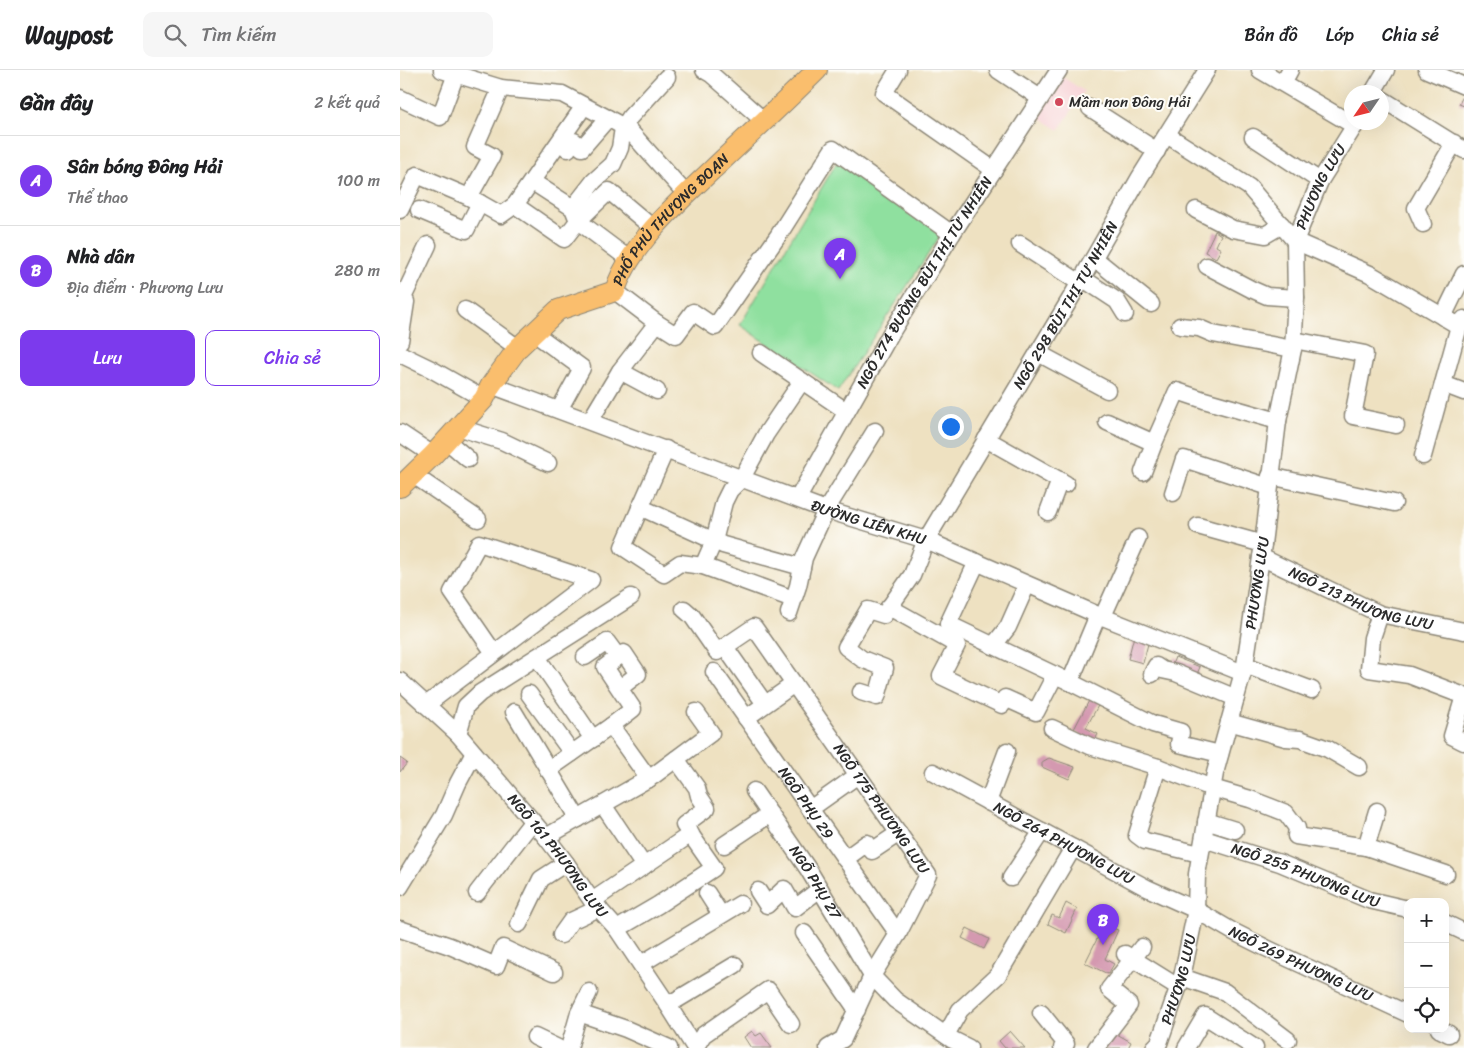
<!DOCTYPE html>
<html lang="vi">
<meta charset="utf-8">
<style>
:root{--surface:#fff;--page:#f6f6f6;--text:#202124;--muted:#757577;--line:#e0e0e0;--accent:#7c3aed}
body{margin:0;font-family:Sriracha,sans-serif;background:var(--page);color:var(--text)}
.controls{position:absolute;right:15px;bottom:15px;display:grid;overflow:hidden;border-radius:10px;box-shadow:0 5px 20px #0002}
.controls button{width:45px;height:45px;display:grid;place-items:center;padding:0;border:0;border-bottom:1px solid var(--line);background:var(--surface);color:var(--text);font:25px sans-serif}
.compass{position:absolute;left:944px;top:15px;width:45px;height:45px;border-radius:50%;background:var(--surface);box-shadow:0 5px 20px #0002;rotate:235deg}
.you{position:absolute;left:550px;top:356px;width:18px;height:18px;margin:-12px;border:4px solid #fff;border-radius:50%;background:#1a73e8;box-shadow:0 0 0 8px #1a73e833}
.badge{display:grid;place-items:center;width:32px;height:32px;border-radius:50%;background:var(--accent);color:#fff;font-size:16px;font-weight:700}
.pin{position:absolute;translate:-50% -41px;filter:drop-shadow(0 1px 2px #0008)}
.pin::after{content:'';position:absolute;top:26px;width:18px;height:15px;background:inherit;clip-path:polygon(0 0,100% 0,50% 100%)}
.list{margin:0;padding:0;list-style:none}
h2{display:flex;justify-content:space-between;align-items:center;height:65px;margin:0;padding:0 20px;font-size:21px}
h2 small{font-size:16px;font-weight:400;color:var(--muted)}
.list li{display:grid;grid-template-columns:32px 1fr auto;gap:15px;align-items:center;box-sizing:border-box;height:90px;padding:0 20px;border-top:1px solid var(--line)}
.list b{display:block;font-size:19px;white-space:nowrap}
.list p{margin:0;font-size:16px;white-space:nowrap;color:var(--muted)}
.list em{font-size:16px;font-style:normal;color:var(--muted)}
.actions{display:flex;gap:10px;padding:15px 20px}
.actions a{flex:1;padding:11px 0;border:1px solid var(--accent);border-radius:10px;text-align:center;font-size:18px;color:var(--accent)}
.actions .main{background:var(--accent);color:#fff}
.icon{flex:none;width:28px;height:28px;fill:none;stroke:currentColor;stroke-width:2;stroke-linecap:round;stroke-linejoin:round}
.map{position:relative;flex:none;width:1064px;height:978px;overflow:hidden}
header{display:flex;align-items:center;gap:30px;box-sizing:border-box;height:70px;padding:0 25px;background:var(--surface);border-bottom:1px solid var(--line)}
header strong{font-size:24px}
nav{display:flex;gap:28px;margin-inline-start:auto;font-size:18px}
.search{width:350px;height:45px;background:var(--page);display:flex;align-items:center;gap:12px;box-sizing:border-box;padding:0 18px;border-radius:10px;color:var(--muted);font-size:19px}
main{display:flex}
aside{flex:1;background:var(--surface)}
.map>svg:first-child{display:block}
.built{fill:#f7cfd4}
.green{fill:#8fe09f;stroke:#5d8665}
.building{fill:#d499b0}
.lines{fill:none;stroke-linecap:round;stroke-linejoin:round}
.minor-casing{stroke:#8c8676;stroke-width:19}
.major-casing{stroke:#8c8676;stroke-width:22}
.minor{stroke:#fff;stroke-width:16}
.major{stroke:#fabe6d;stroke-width:20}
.poi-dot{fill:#d1495b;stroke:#fdfcf7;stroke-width:2}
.labels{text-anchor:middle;stroke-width:4;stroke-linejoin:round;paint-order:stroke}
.poi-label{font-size:15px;fill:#2b2b2b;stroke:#fdfcf7;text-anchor:start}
.street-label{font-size:15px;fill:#2b2b2b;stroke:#fdfcf7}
</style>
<header>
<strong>Waypost</strong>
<div class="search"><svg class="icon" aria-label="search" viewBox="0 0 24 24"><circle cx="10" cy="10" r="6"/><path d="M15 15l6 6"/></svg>Tìm kiếm</div>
<nav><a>Bản đồ</a><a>Lớp</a><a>Chia sẻ</a></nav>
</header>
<main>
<aside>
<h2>Gần đây<small>2 kết quả</small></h2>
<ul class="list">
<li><span class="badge">A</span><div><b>Sân bóng Đông Hải</b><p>Thể thao</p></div><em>100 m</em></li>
<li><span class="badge">B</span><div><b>Nhà dân</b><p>Địa điểm · Phương Lưu</p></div><em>280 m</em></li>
</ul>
<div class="actions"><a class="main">Lưu</a><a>Chia sẻ</a></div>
</aside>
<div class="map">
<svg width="1064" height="978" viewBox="0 0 1064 978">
<rect width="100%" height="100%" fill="#fdfcf7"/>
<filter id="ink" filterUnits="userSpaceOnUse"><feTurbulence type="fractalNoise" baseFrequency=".02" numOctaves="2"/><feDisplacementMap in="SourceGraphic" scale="10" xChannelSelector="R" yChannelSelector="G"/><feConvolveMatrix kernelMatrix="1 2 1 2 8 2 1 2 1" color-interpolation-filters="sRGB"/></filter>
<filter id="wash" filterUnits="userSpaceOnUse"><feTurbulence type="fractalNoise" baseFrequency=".0096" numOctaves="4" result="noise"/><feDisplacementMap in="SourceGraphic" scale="20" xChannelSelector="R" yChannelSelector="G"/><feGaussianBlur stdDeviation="1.12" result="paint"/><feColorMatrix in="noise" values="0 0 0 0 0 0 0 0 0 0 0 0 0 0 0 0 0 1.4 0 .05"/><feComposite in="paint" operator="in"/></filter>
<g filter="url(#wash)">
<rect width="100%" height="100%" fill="#eee1c1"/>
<path class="built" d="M 658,4 L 684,21 L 659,60 L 633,44 Z"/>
<path class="green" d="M 437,92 L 542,163 L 438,321 L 340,255 Z"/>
<g id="blocks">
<g class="building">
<path d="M 1064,24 L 1064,36 L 1059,34 Z"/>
<path d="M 815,161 L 821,165 L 816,176 L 821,179 L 816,188 L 805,182 Z"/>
<path d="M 734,566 L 749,570 L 743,593 L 728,589 Z"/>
<path d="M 775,587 L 800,597 L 795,609 L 770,600 Z"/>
<path d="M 692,625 L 701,630 L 686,658 L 698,664 L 694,672 L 673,661 Z"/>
<path d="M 0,688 L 7,693 L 0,702 Z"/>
<path d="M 649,688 L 675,697 L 669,709 L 642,697 L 642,692 Z"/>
<path d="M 666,833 L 677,839 L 666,863 L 648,854 L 652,845 L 659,848 Z"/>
<path d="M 704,855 L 718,860 L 705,889 L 714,894 L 708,904 L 685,893 Z"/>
<path d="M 567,858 L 589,869 L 584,879 L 562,868 Z"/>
<path d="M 352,961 L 356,966 L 361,963 L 372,978 L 351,978 L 344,967 Z"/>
<path d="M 610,961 L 625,978 L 605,978 L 599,971 Z"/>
<path d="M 715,963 L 731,972 L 728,978 L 706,978 Z"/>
</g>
</g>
</g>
<g filter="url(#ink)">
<use href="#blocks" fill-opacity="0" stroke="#8c8676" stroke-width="1"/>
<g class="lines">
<g class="minor-casing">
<g id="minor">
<path d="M 42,0 L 101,18 L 162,24 L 228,59 L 286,124"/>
<path d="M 304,0 L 311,4 L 364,51"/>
<path d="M 498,0 L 484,23 L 594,100"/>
<path d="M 598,0 L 640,28"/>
<path d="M 860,0 L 955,56"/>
<path d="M 1027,0 L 1064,16"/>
<path d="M 883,13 L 890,0"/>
<path d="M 973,22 L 986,0"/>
<path d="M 0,28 L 40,47 L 56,4"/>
<path d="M 982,29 L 1064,80"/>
<path d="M 690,38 L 757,81"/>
<path d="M 767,65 L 849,117 L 895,171 L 970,204 L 1059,256 L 1064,249"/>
<path d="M 853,67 L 920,111"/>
<path d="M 161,72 L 168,79 L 174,71 L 182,78 L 208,48"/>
<path d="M 139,116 L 173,138 L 178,151 L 230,190"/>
<path d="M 69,127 L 92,86 L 75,77 L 101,18"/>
<path d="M 115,135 L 164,169 L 178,151 L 209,121 L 254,159"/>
<path d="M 173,138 L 194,111 L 213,94 L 220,78 L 223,58 L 230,47 L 267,7"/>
<path d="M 0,140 L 17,105 L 69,127 L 101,145 L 115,135 L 184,36"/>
<path d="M 19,140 L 66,160 L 80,133"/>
<path d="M 796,140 L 833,159 L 865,165 L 882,155"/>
<path d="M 1023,154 L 1016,138 L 1054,73"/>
<path d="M 620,174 L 680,213"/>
<path d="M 694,188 L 751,234"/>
<path d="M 807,196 L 851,219 L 867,226 L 896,228"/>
<path d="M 682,208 L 717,231 L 725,244"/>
<path d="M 215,221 L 257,253 L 220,301 L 257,321"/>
<path d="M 0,228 L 6,232 L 0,271"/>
<path d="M 2,230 L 28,175"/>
<path d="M 65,240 L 118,278"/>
<path d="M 1043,247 L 1064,204"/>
<path d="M 257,253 L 276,265 L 293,242 L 315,257 L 378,166 L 433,79 L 552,164"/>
<path d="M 780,256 L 799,258 L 813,264 L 893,279"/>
<path d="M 134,263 L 182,298 L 159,340"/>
<path d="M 894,270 L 965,284 L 953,346 L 996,355"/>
<path d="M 361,283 L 446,341"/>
<path d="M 638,283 L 707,320"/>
<path d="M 0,284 L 31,299 L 84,329"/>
<path d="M 1043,314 L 1064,322"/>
<path id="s1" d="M 91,315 L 426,440 L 526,470 L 698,545 L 843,603"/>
<path d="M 190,351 L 220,301"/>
<path d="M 707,352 L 754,373"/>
<path d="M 57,357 L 102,371 L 148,393"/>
<path d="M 0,363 L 33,385"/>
<path d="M 586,369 L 666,414"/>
<path d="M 46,370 L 68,389"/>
<path d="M 266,379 L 223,477 L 264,504 L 280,493 L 303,496 L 393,529"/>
<path d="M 1023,386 L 1059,256"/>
<path d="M 743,402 L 754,373 L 777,321 L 804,330 L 878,351"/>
<path d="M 12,404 L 78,449"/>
<path d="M 870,406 L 994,433"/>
<path d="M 773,423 L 784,389 L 869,417"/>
<path id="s2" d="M 398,428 L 491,263 L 552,164 L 659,0"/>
<path d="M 240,437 L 323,475 L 402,497"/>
<path d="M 648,442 L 660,410"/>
<path d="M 798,456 L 863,474"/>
<path id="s3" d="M 861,487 L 980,544 L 1064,561"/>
<path d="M 577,492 L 548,554 L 655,605 L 670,612 L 698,545"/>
<path d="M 303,496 L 314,471 L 324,432 L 330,420 L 342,408 L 366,364 L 402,311"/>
<path d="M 489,537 L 557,575 L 541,606 L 602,635 L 605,628 L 636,642 L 655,605"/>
<path id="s4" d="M 284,539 L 292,546 L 317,582 L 354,557 L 528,805 L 498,864 L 472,906 L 443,969 L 428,978"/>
<path d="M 389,543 L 398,516 L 404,488 L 426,440 L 475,361"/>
<path d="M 980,544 L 972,568 L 969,599 L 1009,605 L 1064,626 L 1052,666 L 1064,672"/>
<path d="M 703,546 L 738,468"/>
<path d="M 593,576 L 608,557 L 624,521"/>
<path d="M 325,577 L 365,634"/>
<path d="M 137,587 L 193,669"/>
<path d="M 185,587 L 207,572 L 218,587 L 205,597 L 233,639 L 211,656"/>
<path d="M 218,587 L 224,583 L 238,604 L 220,618"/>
<path d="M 845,595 L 912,620"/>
<path id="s5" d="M 314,602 L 498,864"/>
<path d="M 752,604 L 756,596 L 762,600 L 776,603 L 836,628"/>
<path id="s6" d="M 0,611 L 58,664 L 146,767 L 166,793 L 192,831 L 217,859 L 268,935 L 295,978"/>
<path d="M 670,612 L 753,654 L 781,662 L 779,674 L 820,684"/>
<path id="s7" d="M 461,622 L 477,627 L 485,598 L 462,589 L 446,577 L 468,540 L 484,545 L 512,505 L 526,470 L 672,226 L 740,107 L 807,0"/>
<path d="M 129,624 L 172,683"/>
<path d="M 26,635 L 191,510 L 79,473 L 52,522 L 94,583"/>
<path d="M 114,642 L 178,749"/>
<path d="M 346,648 L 394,614"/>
<path d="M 829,652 L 886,668 L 900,669 L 928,679 L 959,697"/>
<path d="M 652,658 L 690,676 L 758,697 L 812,718 L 850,729 L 886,743 L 897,758 L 896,766 L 966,777 L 1046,804"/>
<path d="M 58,664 L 66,636 L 80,623 L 231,527"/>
<path d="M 758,697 L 737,765 L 745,771 L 800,784"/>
<path d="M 148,700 L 211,656 L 249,709"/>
<path id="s8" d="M 533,702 L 747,818 L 796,840 L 832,861 L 866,878 L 1008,944"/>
<path id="s9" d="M 354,721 L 408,799 L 472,906 L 495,930 L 551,969 L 569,978"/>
<path d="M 588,732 L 607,681"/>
<path d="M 203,735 L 244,796"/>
<path d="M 410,739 L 458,705"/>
<path d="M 806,751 L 835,760"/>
<path d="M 146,767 L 253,706 L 311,663 L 296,642"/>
<path id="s10" d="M 804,769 L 880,793 L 969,830 L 1008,839"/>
<path d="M 324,775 L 370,744"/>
<path d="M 966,777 L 977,741"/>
<path d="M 445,789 L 467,773 L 472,781 L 499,763"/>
<path d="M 611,808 L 642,761"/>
<path d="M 0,817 L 44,745 L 58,713 L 74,683"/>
<path d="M 358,821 L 367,835 L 384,819 L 395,838 L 420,819"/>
<path d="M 77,823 L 132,752"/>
<path d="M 307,823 L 321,845"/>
<path d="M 192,831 L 291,764"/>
<path d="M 1045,853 L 1064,862"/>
<path d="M 119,854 L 141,809 L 166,793"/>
<path d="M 0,859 L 50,876 L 96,896 L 103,878 L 154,902"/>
<path d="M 217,859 L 258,835 L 314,798 L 284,755 L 307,738 L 299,726 L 297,718 L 276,689"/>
<path d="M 404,863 L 457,940"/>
<path d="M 161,865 L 171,851 L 199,838"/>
<path d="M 725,884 L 778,917"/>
<path d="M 241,894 L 340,834"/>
<path d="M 782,907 L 825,922 L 888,970"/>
<path d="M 189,922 L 179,943 L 226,959 L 269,978"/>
<path d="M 268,935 L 335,895"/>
<path d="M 641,943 L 666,974 L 662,978"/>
<path d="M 1039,959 L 1049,964"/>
<path d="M 546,965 L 560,940 L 598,905 L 673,778"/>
<path d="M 135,967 L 158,978"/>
<path d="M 169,978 L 179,943"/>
<path d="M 295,978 L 303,965 L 368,920 L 391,954"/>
<path d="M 696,978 L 729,935 L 709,919 L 742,877"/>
<path id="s11" d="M 754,978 L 759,973 L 782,907 L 796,840 L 797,804 L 815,703 L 845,595 L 863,474 L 878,351 L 893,279 L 896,228 L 895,171 L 920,111 L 957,52"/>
<path d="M 786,978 L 805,946 L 855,978"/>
</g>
</g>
<g class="major-casing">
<g id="major">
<path id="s12" d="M 0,417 L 33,385 L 84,329 L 91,315 L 118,278 L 158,240 L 215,221 C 228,177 279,131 312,100 C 347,67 383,34 417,0"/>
</g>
</g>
<use href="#minor" class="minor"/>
<use href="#major" class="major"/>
</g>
</g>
<circle class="poi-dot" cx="659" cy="32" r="5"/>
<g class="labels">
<g class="poi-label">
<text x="669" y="37">Mầm non Đông Hải</text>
</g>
<g class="street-label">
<text dy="5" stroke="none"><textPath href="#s11" startOffset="884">PHƯƠNG LƯU</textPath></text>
<text dy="5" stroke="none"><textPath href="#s12" startOffset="390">PHỐ PHỦ THƯỢNG ĐOẠN</textPath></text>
<text dy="5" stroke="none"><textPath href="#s2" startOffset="250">NGÕ 274 ĐƯỜNG BÙI THỊ TỪ NHIÊN</textPath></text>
<text dy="5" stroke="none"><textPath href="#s7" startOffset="511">NGÕ 298 BÙI THỊ TỰ NHIÊN</textPath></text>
<text dy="5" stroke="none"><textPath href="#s1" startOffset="402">ĐƯỜNG LIÊN KHU</textPath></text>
<text dy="5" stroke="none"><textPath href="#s11" startOffset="479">PHƯƠNG LƯU</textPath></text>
<text dy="5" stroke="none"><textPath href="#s3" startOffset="109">NGÕ 213 PHƯƠNG LƯU</textPath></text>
<text dy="5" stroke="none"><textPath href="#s5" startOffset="160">NGÕ PHỤ 29</textPath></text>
<text dy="5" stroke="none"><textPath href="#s4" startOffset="321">NGÕ 175 PHƯƠNG LƯU</textPath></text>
<text dy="5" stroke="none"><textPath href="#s8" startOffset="149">NGÕ 264 PHƯƠNG LƯU</textPath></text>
<text dy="5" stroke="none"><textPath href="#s6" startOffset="236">NGÕ 161 PHƯƠNG LƯU</textPath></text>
<text dy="5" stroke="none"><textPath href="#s10" startOffset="108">NGÕ 255 PHƯƠNG LƯU</textPath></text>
<text dy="5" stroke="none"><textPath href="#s9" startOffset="110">NGÕ PHỤ 27</textPath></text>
<text dy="5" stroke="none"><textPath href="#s8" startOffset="415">NGÕ 269 PHƯƠNG LƯU</textPath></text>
<text dy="5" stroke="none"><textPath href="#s11" startOffset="74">PHƯƠNG LƯU</textPath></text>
</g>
</g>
</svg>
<div class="controls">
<button>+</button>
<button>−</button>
<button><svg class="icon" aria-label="locate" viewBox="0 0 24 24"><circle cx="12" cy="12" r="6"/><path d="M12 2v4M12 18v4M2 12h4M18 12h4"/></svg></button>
</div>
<svg class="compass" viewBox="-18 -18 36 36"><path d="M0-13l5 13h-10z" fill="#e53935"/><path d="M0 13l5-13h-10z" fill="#757577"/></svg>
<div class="you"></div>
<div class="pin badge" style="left:440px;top:209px">A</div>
<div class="pin badge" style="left:703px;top:875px">B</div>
</div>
</main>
